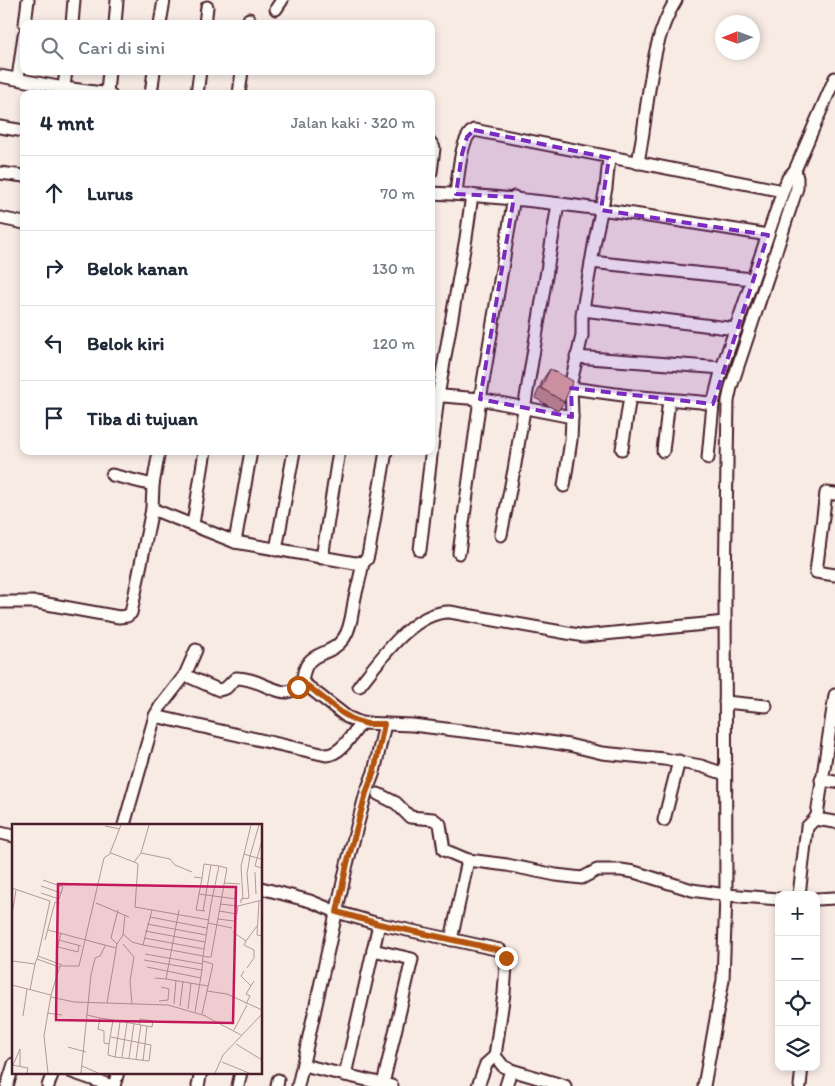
<!DOCTYPE html>
<html lang="id">
<meta charset="utf-8">
<style>
:root{--surface:#fff;--page:#f2f2f3;--text:#1f2937;--muted:#747a83;--line:#e0e1e3}
body{margin:0;font-family:Itim,sans-serif;background:var(--page);color:var(--text)}
.controls{position:absolute;right:15px;bottom:15px;display:grid;overflow:hidden;border-radius:10px;box-shadow:0 2px 8px #0003}
.controls button{width:45px;height:45px;display:grid;place-items:center;padding:0;border:0;border-bottom:1px solid var(--line);background:var(--surface);color:var(--text);font:25px sans-serif}
.compass{position:absolute;left:715px;top:15px;width:45px;height:45px;border-radius:50%;background:var(--surface);box-shadow:0 2px 8px #0003;rotate:269deg}
.stop{position:absolute;width:15px;height:15px;margin:-11px;border:4px solid #b45309;border-radius:50%;background:#fff}
.stop.end{background:#b45309;border-color:#fff;box-shadow:0 1px 5px #0008}
.list{margin:0;padding:0;list-style:none}
h2{display:flex;justify-content:space-between;align-items:center;height:65px;margin:0;padding:0 20px;font-size:21px}
h2 small{font-size:16px;font-weight:400;color:var(--muted)}
.list li{display:grid;grid-template-columns:32px 1fr auto;gap:15px;align-items:center;box-sizing:border-box;height:75px;padding:0 20px;border-top:1px solid var(--line)}
.list b{display:block;font-size:19px;white-space:nowrap}
.list em{font-size:16px;font-style:normal;color:var(--muted)}
.icon{flex:none;width:28px;height:28px;fill:none;stroke:currentColor;stroke-width:2;stroke-linecap:round;stroke-linejoin:round}
.map{position:relative;flex:none;width:835px;height:1086px;overflow:hidden}
.search{position:absolute;background:var(--surface);box-shadow:0 2px 8px #0003;left:20px;top:20px;width:415px;height:55px;display:flex;align-items:center;gap:12px;box-sizing:border-box;padding:0 18px;border-radius:10px;color:var(--muted);font-size:19px}
.panel{position:absolute;background:var(--surface);box-shadow:0 2px 8px #0003;left:20px;top:90px;width:415px;height:365px;border-radius:10px}
.map>svg:first-child{display:block}
.lines{fill:none;stroke-linecap:round;stroke-linejoin:round}
.street-casing{stroke:#4a1f2b;stroke-width:15}
.street{stroke:#fdfcf7;stroke-width:11}
.wall{fill:#c19083;stroke:#4a1f2b}
.building{fill:#e0a898;stroke:#4a1f2b}
.route{stroke:#b45309;stroke-width:6}
.marked{fill:#7b2cbf;fill-opacity:0.2;stroke:#7b2cbf;stroke-width:4;stroke-dasharray:10 6;stroke-linejoin:round}
.inset-road{fill:none;stroke:#b2999a;stroke-width:1}
.view{fill:#c2185b;fill-opacity:0.15;stroke:#c2185b;stroke-width:2.5}
.inset-edge{fill:none;stroke:#4a1f2b;stroke-width:2.5}
</style>
<div class="map">
<svg width="835" height="1086" viewBox="0 0 835 1086">
<rect width="100%" height="100%" fill="#f7ebe4"/>
<filter id="ink" filterUnits="userSpaceOnUse"><feTurbulence type="fractalNoise" baseFrequency=".02" numOctaves="2"/><feDisplacementMap in="SourceGraphic" scale="10" xChannelSelector="R" yChannelSelector="G"/><feConvolveMatrix kernelMatrix="1 2 1 2 8 2 1 2 1" color-interpolation-filters="sRGB"/></filter>
<g filter="url(#ink)">
<g class="lines">
<g class="street-casing">
<g id="street">
<path d="M 276,9 L 282,0"/>
<path d="M 25,24 L 28,0"/>
<path d="M 72,24 L 74,0"/>
<path d="M 115,24 L 117,0"/>
<path d="M 160,24 L 164,0"/>
<path d="M 205,24 L 207,7"/>
<path d="M 249,24 L 249,19"/>
<path d="M 0,76 L 64,88 L 110,94"/>
<path d="M 18,78 L 24,35"/>
<path d="M 107,93 L 109,71"/>
<path d="M 63,94 L 66,71"/>
<path d="M 151,94 L 154,71"/>
<path d="M 197,94 L 200,71"/>
<path d="M 239,94 L 242,71"/>
<path d="M 0,127 L 24,131"/>
<path d="M 431,143 L 434,148 L 431,172"/>
<path d="M 638,163 C 641,146 644,128 646,110 C 652,71 655,34 676,0"/>
<path d="M 0,173 L 24,176"/>
<path d="M 431,193 C 544,198 657,217 768,235"/>
<path d="M 456,194 C 458,179 460,137 474,130 L 783,191"/>
<path d="M 0,218 L 24,223"/>
<path d="M 591,262 L 752,279"/>
<path d="M 583,310 L 736,329"/>
<path d="M 576,357 L 722,368"/>
<path d="M 571,388 L 630,396"/>
<path d="M 431,395 L 480,399 L 572,417 L 571,440 L 564,486"/>
<path d="M 713,404 L 722,368 L 783,191 L 788,178 L 795,170 L 835,78"/>
<path d="M 572,417 L 571,382 L 582,336 L 582,315 L 595,240 L 606,188 L 609,158"/>
<path d="M 622,449 L 630,396 L 701,402 L 713,404 L 708,458"/>
<path d="M 663,451 L 669,400"/>
<path d="M 112,475 L 153,485"/>
<path d="M 835,494 L 826,493 L 816,572 L 835,575"/>
<path d="M 152,509 L 235,542 L 355,563 L 364,562 L 367,559 L 369,551 L 386,451"/>
<path d="M 193,524 L 205,451"/>
<path d="M 501,535 L 514,470 L 558,204"/>
<path d="M 235,542 L 251,451"/>
<path d="M 276,550 L 294,451"/>
<path d="M 420,550 L 438,396 L 466,238 L 472,195"/>
<path d="M 459,553 L 479,406 L 514,197"/>
<path d="M 322,558 L 339,451"/>
<path d="M 0,602 L 36,602 L 119,617 L 127,616 L 131,613 L 152,509 L 153,485 L 159,451"/>
<path d="M 185,675 L 219,690 L 226,688 L 236,678 C 254,677 275,693 287,692 C 293,691 298,687 302,684 L 306,685 L 347,717 L 361,723 L 412,725 L 522,738 L 569,745 L 602,753 L 664,759 L 701,766 L 725,774"/>
<path d="M 302,684 C 305,646 327,661 344,638 C 352,626 352,610 355,597 C 358,585 361,574 363,562"/>
<path d="M 359,686 C 380,660 413,611 450,612 L 584,636 L 725,622"/>
<path d="M 725,702 L 766,706"/>
<path d="M 155,716 L 326,755 C 342,754 352,734 361,723"/>
<path d="M 821,780 L 835,782"/>
<path d="M 378,794 L 396,803 L 410,817 L 433,819 L 440,824 L 444,850 L 468,860 L 507,865 L 556,875 L 582,878 L 597,870 L 621,870 L 634,872 L 692,890 L 726,895 L 779,899"/>
<path d="M 815,819 L 835,822"/>
<path d="M 664,820 L 679,761"/>
<path d="M 124,825 L 155,716 L 160,707 L 185,675 L 196,650"/>
<path d="M 0,833 L 14,836"/>
<path d="M 261,888 L 310,901 L 337,912 L 375,923 L 500,950 L 506,957 L 506,965 L 504,993 L 495,1056 L 503,1066 L 511,1070 L 565,1086"/>
<path d="M 799,895 L 807,827 L 815,819 L 817,815 L 835,695"/>
<path d="M 816,899 L 835,898"/>
<path d="M 451,940 L 468,860"/>
<path d="M 373,950 L 412,959 L 383,1084"/>
<path d="M 303,1065 L 392,1086"/>
<path d="M 72,1072 L 112,1086"/>
<path d="M 345,1075 L 379,924"/>
<path d="M 7,1086 L 14,1064"/>
<path d="M 48,1086 L 53,1072"/>
<path d="M 114,1086 L 118,1072"/>
<path d="M 198,1086 L 201,1072"/>
<path d="M 238,1086 L 241,1072"/>
<path d="M 277,1086 L 278,1080"/>
<path d="M 298,1086 L 347,864 L 366,793 L 374,772 L 385,724"/>
<path d="M 478,1086 L 486,1064 L 495,1056"/>
<path d="M 506,1086 L 511,1070"/>
<path d="M 704,1086 L 723,980 L 726,895 L 725,588 L 728,401 L 731,387 L 797,188 L 797,178 L 795,170"/>
<path d="M 800,1086 L 802,1067"/>
</g>
</g>
<use href="#street" class="street"/>
</g>
<path class="wall" d="M 550,369 L 564,402 L 558,411 L 535,398 L 543,379 Z"/>
<path class="building" d="M 550,369 L 573,381 L 564,402 L 541,388 Z"/>
</g>
<g class="lines" filter="url(#ink)">
<path class="route" d="M 298,687 L 302,684 L 308,686 L 342,713 L 354,720 L 367,724 L 384,724 L 374,772 L 366,793 L 347,864 L 337,912 L 379,924 L 500,950 L 506,958"/>
</g>
<path class="marked" d="M 474,130 L 609,158 L 601,210 L 768,235 L 713,404 L 571,388 L 572,417 L 480,399 L 514,197 L 456,194 L 462,154 L 467,137 Z"/>
<g transform="translate(12 824)">
<rect width="250" height="250" fill="#f7ebe4"/>
<path class="inset-road" d="M 239,1 L 232,30 L 238,32 L 247,1M 93,2 L 108,5M 250,16 L 243,42 L 250,44M 98,29 L 109,1M 129,29 L 158,35 L 163,41 L 180,48M 122,38 L 126,40 L 123,83 L 197,96M 243,48 L 244,70M 182,53 L 190,54 L 187,70 L 224,75M 190,54 L 192,40 L 207,42M 31,56 L 51,63 L 46,78M 212,59 L 228,60M 29,62 L 49,69M 0,64 L 38,77 L 26,132 L 50,141M 29,69 L 47,75M 187,70 L 184,86 L 193,87M 231,75 L 229,42 L 232,30M 247,77 L 245,111 L 250,112M 84,79 L 117,93M 229,79 L 229,75 L 237,74 L 235,50 L 238,32 L 250,35M 208,80 L 226,82 L 250,76M 140,86 L 131,121 L 175,129 L 191,132 L 195,133 L 199,133 L 215,44 L 207,42 L 199,80 L 191,132 L 190,146 L 183,188M 191,87 L 199,41M 207,87 L 225,90 L 226,82M 0,91 L 4,66M 138,93 L 195,104M 206,95 L 222,97M 196,99 L 220,104M 135,100 L 194,111M 36,106 L 104,124M 133,107 L 193,118M 221,108 L 234,117 L 245,102M 111,110 L 120,118 L 131,121M 132,114 L 192,125M 33,116 L 43,78 L 48,79M 47,116 L 69,122M 234,117 L 232,121 L 242,126 L 242,134 L 235,144M 105,120 L 99,114 L 106,86M 111,120 L 122,133 L 118,157 L 120,180M 46,123 L 66,128 L 67,121M 44,130 L 49,109M 133,130 L 191,140M 25,135 L 47,143M 132,136 L 190,146M 0,137 L 23,140 L 26,132M 135,143 L 189,154M 232,147 L 229,152 L 239,162M 143,154 L 154,155 L 167,86M 154,155 L 196,162M 0,161 L 39,171M 18,166 L 23,140M 195,167 L 215,170 L 250,186M 39,173 L 62,178 L 156,181 L 194,192M 147,177 L 156,176 L 157,165 L 149,163M 95,179 L 105,120 L 111,111 L 113,91M 162,180 L 164,156M 234,180 L 238,172 L 234,170 L 242,157M 168,182 L 171,157M 176,185 L 179,159M 35,189 L 50,191M 190,190 L 201,140 L 191,137M 75,191 L 88,194 L 101,196 L 118,199 L 140,203 L 141,197 L 128,195 L 127,201M 11,192 L 15,165M 193,192 L 229,211M 88,194 L 86,205 L 92,207 L 92,219 L 97,220 L 101,196M 222,206 L 235,181M 99,213 L 139,221 L 137,237 L 103,233M 97,220 L 96,231 L 103,233 L 108,198M 224,220 L 250,236M 56,223 L 74,228M 110,233 L 115,199M 117,234 L 122,200M 124,235 L 129,201M 131,237 L 135,202M 210,238 L 237,249M 0,241 L 16,244 L 15,249M 1,241 L 8,225 L 8,243M 70,242 L 86,249M 36,249 L 32,212 L 39,171 L 48,142 L 67,142 L 92,34 L 99,29 L 122,38 L 129,29 L 137,1M 69,249 L 79,151 L 83,134 L 88,132 L 93,122M 203,249 L 211,231 L 250,190"/>
<path class="view" d="M 46,60 L 224,63 L 221,199 L 44,196 Z"/>
<rect width="250" height="250" class="inset-edge"/>
</g>
</svg>
<div class="controls">
<button>+</button>
<button>−</button>
<button><svg class="icon" aria-label="locate" viewBox="0 0 24 24"><circle cx="12" cy="12" r="6"/><path d="M12 2v4M12 18v4M2 12h4M18 12h4"/></svg></button>
<button><svg class="icon" aria-label="layers" viewBox="0 0 24 24"><path d="M12 4l9 5-9 5-9-5zM3 14l9 5 9-5"/></svg></button>
</div>
<svg class="compass" viewBox="-18 -18 36 36"><path d="M0-13l5 13h-10z" fill="#e53935"/><path d="M0 13l5-13h-10z" fill="#747a83"/></svg>
<div class="stop" style="left:298px;top:687px"></div>
<div class="stop end" style="left:506px;top:958px"></div>
<div class="search"><svg class="icon" aria-label="search" viewBox="0 0 24 24"><circle cx="10" cy="10" r="6"/><path d="M15 15l6 6"/></svg>Cari di sini</div>
<section class="panel">
<h2>4 mnt<small>Jalan kaki · 320 m</small></h2>
<ul class="list">
<li><svg class="icon" aria-label="ahead" viewBox="0 0 24 24"><path d="M12 20V5M6 11l6-6 6 6"/></svg><div><b>Lurus</b></div><em>70 m</em></li>
<li><svg class="icon" aria-label="right" viewBox="0 0 24 24"><path d="M7 20v-9h11M14 6l5 5-5 5"/></svg><div><b>Belok kanan</b></div><em>130 m</em></li>
<li><svg class="icon" aria-label="left" viewBox="0 0 24 24"><path d="M17 20v-9H6M10 6l-5 5 5 5"/></svg><div><b>Belok kiri</b></div><em>120 m</em></li>
<li><svg class="icon" aria-label="arrive" viewBox="0 0 24 24"><path d="M6 21V4h12l-3 4 3 4H6"/></svg><div><b>Tiba di tujuan</b></div></li>
</ul>
</section>
</div>
